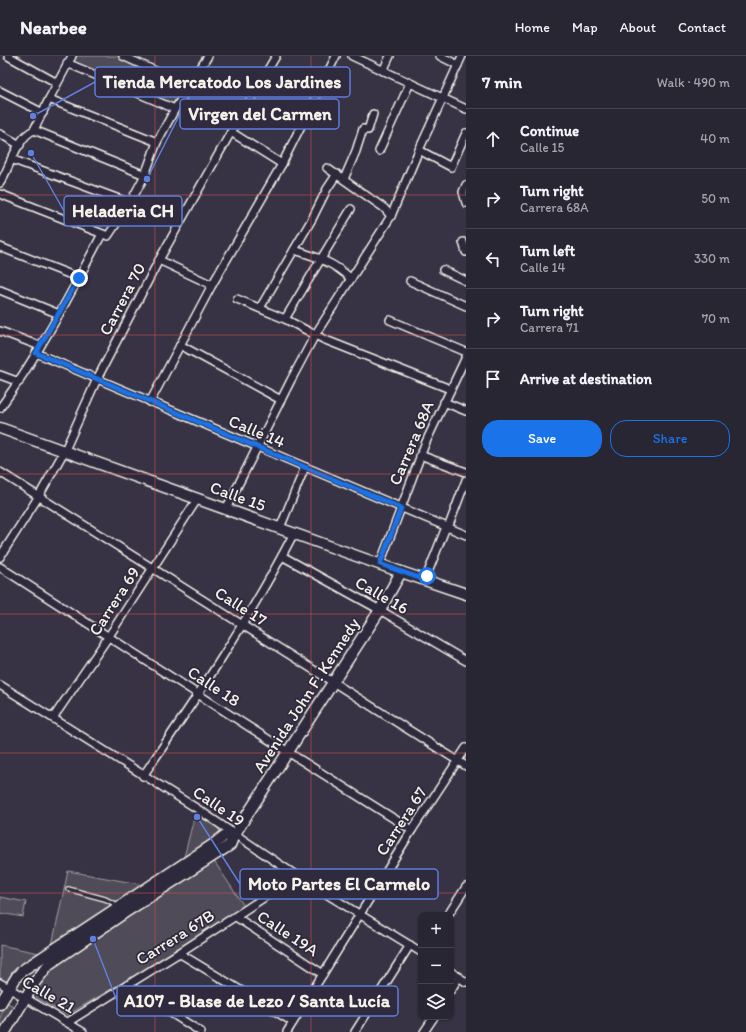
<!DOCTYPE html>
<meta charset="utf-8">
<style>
:root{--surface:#292633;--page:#35323f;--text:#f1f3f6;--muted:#a5a5ac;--line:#45434e;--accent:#1a73e8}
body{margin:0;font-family:Itim,sans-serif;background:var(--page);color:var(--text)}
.controls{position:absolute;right:12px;bottom:12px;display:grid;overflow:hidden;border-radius:8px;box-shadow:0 1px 3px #0004}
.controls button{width:36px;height:36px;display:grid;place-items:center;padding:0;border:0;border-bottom:1px solid var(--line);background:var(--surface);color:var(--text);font:20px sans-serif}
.stop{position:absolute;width:12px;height:12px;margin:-9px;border:3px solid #1a73e8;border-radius:50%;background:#fff}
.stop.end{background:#1a73e8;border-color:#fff;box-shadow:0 1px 4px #0008}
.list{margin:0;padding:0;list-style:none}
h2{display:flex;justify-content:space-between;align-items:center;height:52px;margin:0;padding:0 16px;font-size:17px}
h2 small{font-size:13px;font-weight:400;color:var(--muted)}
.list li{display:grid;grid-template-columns:26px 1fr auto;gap:12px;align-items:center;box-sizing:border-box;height:60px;padding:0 16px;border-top:1px solid var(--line)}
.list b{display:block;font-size:15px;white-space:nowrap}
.list p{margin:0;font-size:13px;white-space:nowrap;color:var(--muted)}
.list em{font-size:13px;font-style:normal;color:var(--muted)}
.actions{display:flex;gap:8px;padding:12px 16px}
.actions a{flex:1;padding:9px 0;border:1px solid var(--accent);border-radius:16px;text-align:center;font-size:14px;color:var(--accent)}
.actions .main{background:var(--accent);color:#fff}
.icon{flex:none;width:22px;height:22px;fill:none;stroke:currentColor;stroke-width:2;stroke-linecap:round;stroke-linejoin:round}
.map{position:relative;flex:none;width:466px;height:976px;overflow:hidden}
header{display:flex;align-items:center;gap:24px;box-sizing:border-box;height:56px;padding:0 20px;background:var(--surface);border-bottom:1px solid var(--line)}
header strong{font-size:19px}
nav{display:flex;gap:22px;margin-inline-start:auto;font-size:14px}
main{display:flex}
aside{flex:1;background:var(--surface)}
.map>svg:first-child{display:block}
.green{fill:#504b59;stroke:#a29ea0}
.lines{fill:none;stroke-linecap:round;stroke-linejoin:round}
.lane-casing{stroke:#f4f1e8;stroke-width:6}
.street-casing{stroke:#f4f1e8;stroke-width:10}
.secondary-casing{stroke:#f4f1e8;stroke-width:13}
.lane{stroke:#2f2a3d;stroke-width:3.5}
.street{stroke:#2f2a3d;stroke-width:7}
.secondary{stroke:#2f2a3d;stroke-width:10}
.route{stroke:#1a73e8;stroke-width:5}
.grid{fill:none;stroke:#dc504e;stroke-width:1;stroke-opacity:0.55}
.labels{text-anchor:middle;stroke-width:3.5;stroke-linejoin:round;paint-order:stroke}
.street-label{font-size:17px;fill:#f4f1e8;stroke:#2f2a3d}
.leader{fill:none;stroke:#5e7fdd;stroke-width:1.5}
.callout-dot{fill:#5e7fdd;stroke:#2f2a3d;stroke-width:1.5}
.callout{fill:#2f2a3d;stroke:#5e7fdd;stroke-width:1.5}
.callout-label{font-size:18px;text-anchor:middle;font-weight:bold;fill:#f4f1e8}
</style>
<header>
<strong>Nearbee</strong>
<nav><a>Home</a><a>Map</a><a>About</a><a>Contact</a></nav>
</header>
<main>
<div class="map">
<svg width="466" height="976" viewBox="0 0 466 976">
<rect width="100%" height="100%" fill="#373244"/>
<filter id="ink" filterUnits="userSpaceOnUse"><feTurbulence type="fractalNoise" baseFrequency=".025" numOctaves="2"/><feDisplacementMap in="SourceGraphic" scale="8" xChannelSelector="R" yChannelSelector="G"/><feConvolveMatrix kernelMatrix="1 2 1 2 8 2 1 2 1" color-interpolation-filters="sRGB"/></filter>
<g filter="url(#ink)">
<g class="green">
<path d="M 76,0 L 117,0 L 186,31 L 174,50 L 73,6 Z"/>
<path d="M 195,758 L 218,772 L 220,776 L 217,779 L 184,801 Z"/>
<path d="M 214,805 L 244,850 L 132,921 L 67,959 L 37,942 C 32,931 49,914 57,908 Z"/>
<path d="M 68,815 L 144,829 L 52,889 Z"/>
<path d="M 0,841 L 26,846 L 23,861 L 0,857 Z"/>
<path d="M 0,889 L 39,897 L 14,916 L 6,926 L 0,922 Z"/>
<path d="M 7,947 L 12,949 L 14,953 L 1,976 L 0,976 C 0,967 0,950 7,947 Z"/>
</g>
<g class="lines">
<g class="lane-casing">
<path id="lane" d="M 68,833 L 105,843 L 119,850"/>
</g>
<g class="street-casing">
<g id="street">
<path d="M 8,0 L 57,27"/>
<path d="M 123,0 L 188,30"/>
<path d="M 352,0 L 466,53"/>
<path d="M 440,0 L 458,9"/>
<path d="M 67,7 L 175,53"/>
<path d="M 383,15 L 390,0"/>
<path d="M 0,35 L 43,57"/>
<path d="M 49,43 L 157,86"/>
<path d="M 34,74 L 145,119"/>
<path d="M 231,76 L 282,108"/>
<path d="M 0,78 L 20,89"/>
<path d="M 419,94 L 451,111 L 466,77"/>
<path d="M 379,95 L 410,27"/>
<path d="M 11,103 L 130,147"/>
<path d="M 327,112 L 384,152 L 391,160"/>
<path d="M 344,123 L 356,95 L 363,73 L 368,74 L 373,58"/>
<path d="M 0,127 C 10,112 16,82 34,74 L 49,43 L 72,0"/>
<path d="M 466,129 L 463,136 L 466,147"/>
<path d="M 0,138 L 108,180 L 130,147 L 145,119 L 157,86 L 175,53 L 208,0"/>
<path d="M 463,186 L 466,196"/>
<path d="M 0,191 L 79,222"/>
<path d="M 294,194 C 315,200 335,207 351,223"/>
<path d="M 159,204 L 212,229"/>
<path d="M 443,214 L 466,225"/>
<path d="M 410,225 L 466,250"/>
<path d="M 0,234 L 59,258"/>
<path d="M 237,243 L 285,263 L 323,283 L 450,333"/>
<path d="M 260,252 L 312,163 L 327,133 L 337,118"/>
<path d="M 285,263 L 351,153"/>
<path d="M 390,264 L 466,296"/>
<path d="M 0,275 L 40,290"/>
<path d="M 180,289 L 281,344"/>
<path d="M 36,297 L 466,479"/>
<path d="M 0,319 L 19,326"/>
<path d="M 150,346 L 212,229 L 282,108 L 336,0"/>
<path d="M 444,346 L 466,355"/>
<path d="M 0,352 C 40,297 71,237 102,178"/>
<path d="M 420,399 L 466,416"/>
<path d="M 0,416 L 466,710"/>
<path d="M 226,453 L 291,324 L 315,279 L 391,160 L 419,94 L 462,0"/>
<path d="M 280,472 L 305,411"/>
<path d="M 448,472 L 466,424"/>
<path d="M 282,500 L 380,554 L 466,605"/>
<path d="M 0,501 L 39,440 L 65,394 L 97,323 L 159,204 L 231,76 L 276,0"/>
<path d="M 380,508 L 425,388 L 466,301"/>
<path d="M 0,511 L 288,696 L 412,774"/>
<path d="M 425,524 L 446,471"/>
<path d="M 0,629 L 196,752 L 297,820 L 421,896"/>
<path d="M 53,662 L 109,580 L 198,442"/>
<path d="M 143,720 C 197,641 250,562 294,477"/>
<path d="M 448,859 L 466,831"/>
<path d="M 236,861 L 323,918"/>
<path d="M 179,897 L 293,966"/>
<path d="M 451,916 L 466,926"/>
<path d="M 0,927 L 83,976"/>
<path d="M 127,929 L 201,976"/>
<path d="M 451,934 L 459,921"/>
<path d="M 68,966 L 179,897 L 297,820"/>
<path d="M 287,976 L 412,774 L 466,692"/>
<path d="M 355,976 L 410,889"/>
<path d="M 424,976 L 434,961"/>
</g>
</g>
<g class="secondary-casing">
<g id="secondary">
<path d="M 0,372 L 401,516 L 466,538"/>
<path d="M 0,948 L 17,920 L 23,914 L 214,788 L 224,780 L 234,779"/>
<path d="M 5,976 L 35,926 L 49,908 L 124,857 L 230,789 L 234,779 L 380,554 L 401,516"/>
</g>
</g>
<use href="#lane" class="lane"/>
<use href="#street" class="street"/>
<use href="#secondary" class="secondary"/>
</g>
</g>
<g class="lines" filter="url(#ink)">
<path class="route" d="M 79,222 L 36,297 L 401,452 L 380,508 L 425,524 L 427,520"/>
</g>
<path class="grid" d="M 155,0 L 155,976M 311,0 L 311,976M 0,139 L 466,139M 0,279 L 466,279M 0,418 L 466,418M 0,558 L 466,558M 0,697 L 466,697M 0,837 L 466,837"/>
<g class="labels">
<g class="street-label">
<text transform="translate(122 243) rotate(-62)" y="6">Carrera 70</text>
<text transform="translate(257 375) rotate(23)" y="6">Calle 14</text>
<text transform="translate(411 387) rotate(-67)" y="6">Carrera 68A</text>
<text transform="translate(238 440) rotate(20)" y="6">Calle 15</text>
<text transform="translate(382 539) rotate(30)" y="6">Calle 16</text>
<text transform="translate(114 545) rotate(-57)" y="6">Carrera 69</text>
<text transform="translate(241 550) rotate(32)" y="6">Calle 17</text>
<text transform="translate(214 630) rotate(33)" y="6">Calle 18</text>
<text transform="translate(306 639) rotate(-57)" y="6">Avenida John F. Kennedy</text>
<text transform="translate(219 750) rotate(34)" y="6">Calle 19</text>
<text transform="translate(401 765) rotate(-57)" y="6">Carrera 67</text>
<text transform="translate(288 877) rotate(33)" y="6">Calle 19A</text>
<text transform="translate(175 881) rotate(-32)" y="6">Carrera 67B</text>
<text transform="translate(49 938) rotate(30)" y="6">Calle 21</text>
</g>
</g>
<path class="leader" d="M33 60L95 26M147 123L180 58M31 97L64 155M197 761L240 828M93 883L117 945"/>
<g class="callout-dot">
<circle cx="33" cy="60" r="4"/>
<circle cx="147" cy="123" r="4"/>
<circle cx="31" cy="97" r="4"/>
<circle cx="197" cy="761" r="4"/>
<circle cx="93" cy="883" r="4"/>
</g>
<g class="callout">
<rect x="95" y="11" width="255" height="30" rx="4"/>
<rect x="180" y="43" width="159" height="30" rx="4"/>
<rect x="64" y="140" width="118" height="30" rx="4"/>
<rect x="240" y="813" width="198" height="30" rx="4"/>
<rect x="117" y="930" width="281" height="30" rx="4"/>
</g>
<g class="callout-label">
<text x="222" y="32">Tienda Mercatodo Los Jardines</text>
<text x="260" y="64">Virgen del Carmen</text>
<text x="123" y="161">Heladeria CH</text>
<text x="339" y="834">Moto Partes El Carmelo</text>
<text x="257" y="951">A107 - Blase de Lezo / Santa Lucía</text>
</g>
</svg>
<div class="controls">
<button>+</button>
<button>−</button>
<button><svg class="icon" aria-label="layers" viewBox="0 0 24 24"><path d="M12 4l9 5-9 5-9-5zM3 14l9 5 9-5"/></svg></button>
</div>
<div class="stop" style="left:427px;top:520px"></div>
<div class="stop end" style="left:79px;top:222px"></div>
</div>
<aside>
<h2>7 min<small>Walk · 490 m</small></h2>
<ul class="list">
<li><svg class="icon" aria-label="ahead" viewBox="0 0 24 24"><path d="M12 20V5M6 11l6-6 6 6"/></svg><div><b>Continue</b><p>Calle 15</p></div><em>40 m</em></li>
<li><svg class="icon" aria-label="right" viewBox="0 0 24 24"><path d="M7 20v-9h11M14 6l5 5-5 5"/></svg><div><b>Turn right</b><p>Carrera 68A</p></div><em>50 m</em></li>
<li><svg class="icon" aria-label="left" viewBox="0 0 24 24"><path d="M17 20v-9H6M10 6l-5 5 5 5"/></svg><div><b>Turn left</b><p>Calle 14</p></div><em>330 m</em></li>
<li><svg class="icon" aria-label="right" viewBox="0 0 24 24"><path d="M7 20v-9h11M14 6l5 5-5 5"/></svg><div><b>Turn right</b><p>Carrera 71</p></div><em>70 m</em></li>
<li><svg class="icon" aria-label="arrive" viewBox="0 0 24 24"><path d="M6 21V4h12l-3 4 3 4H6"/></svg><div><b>Arrive at destination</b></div></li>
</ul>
<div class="actions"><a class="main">Save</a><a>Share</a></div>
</aside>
</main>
